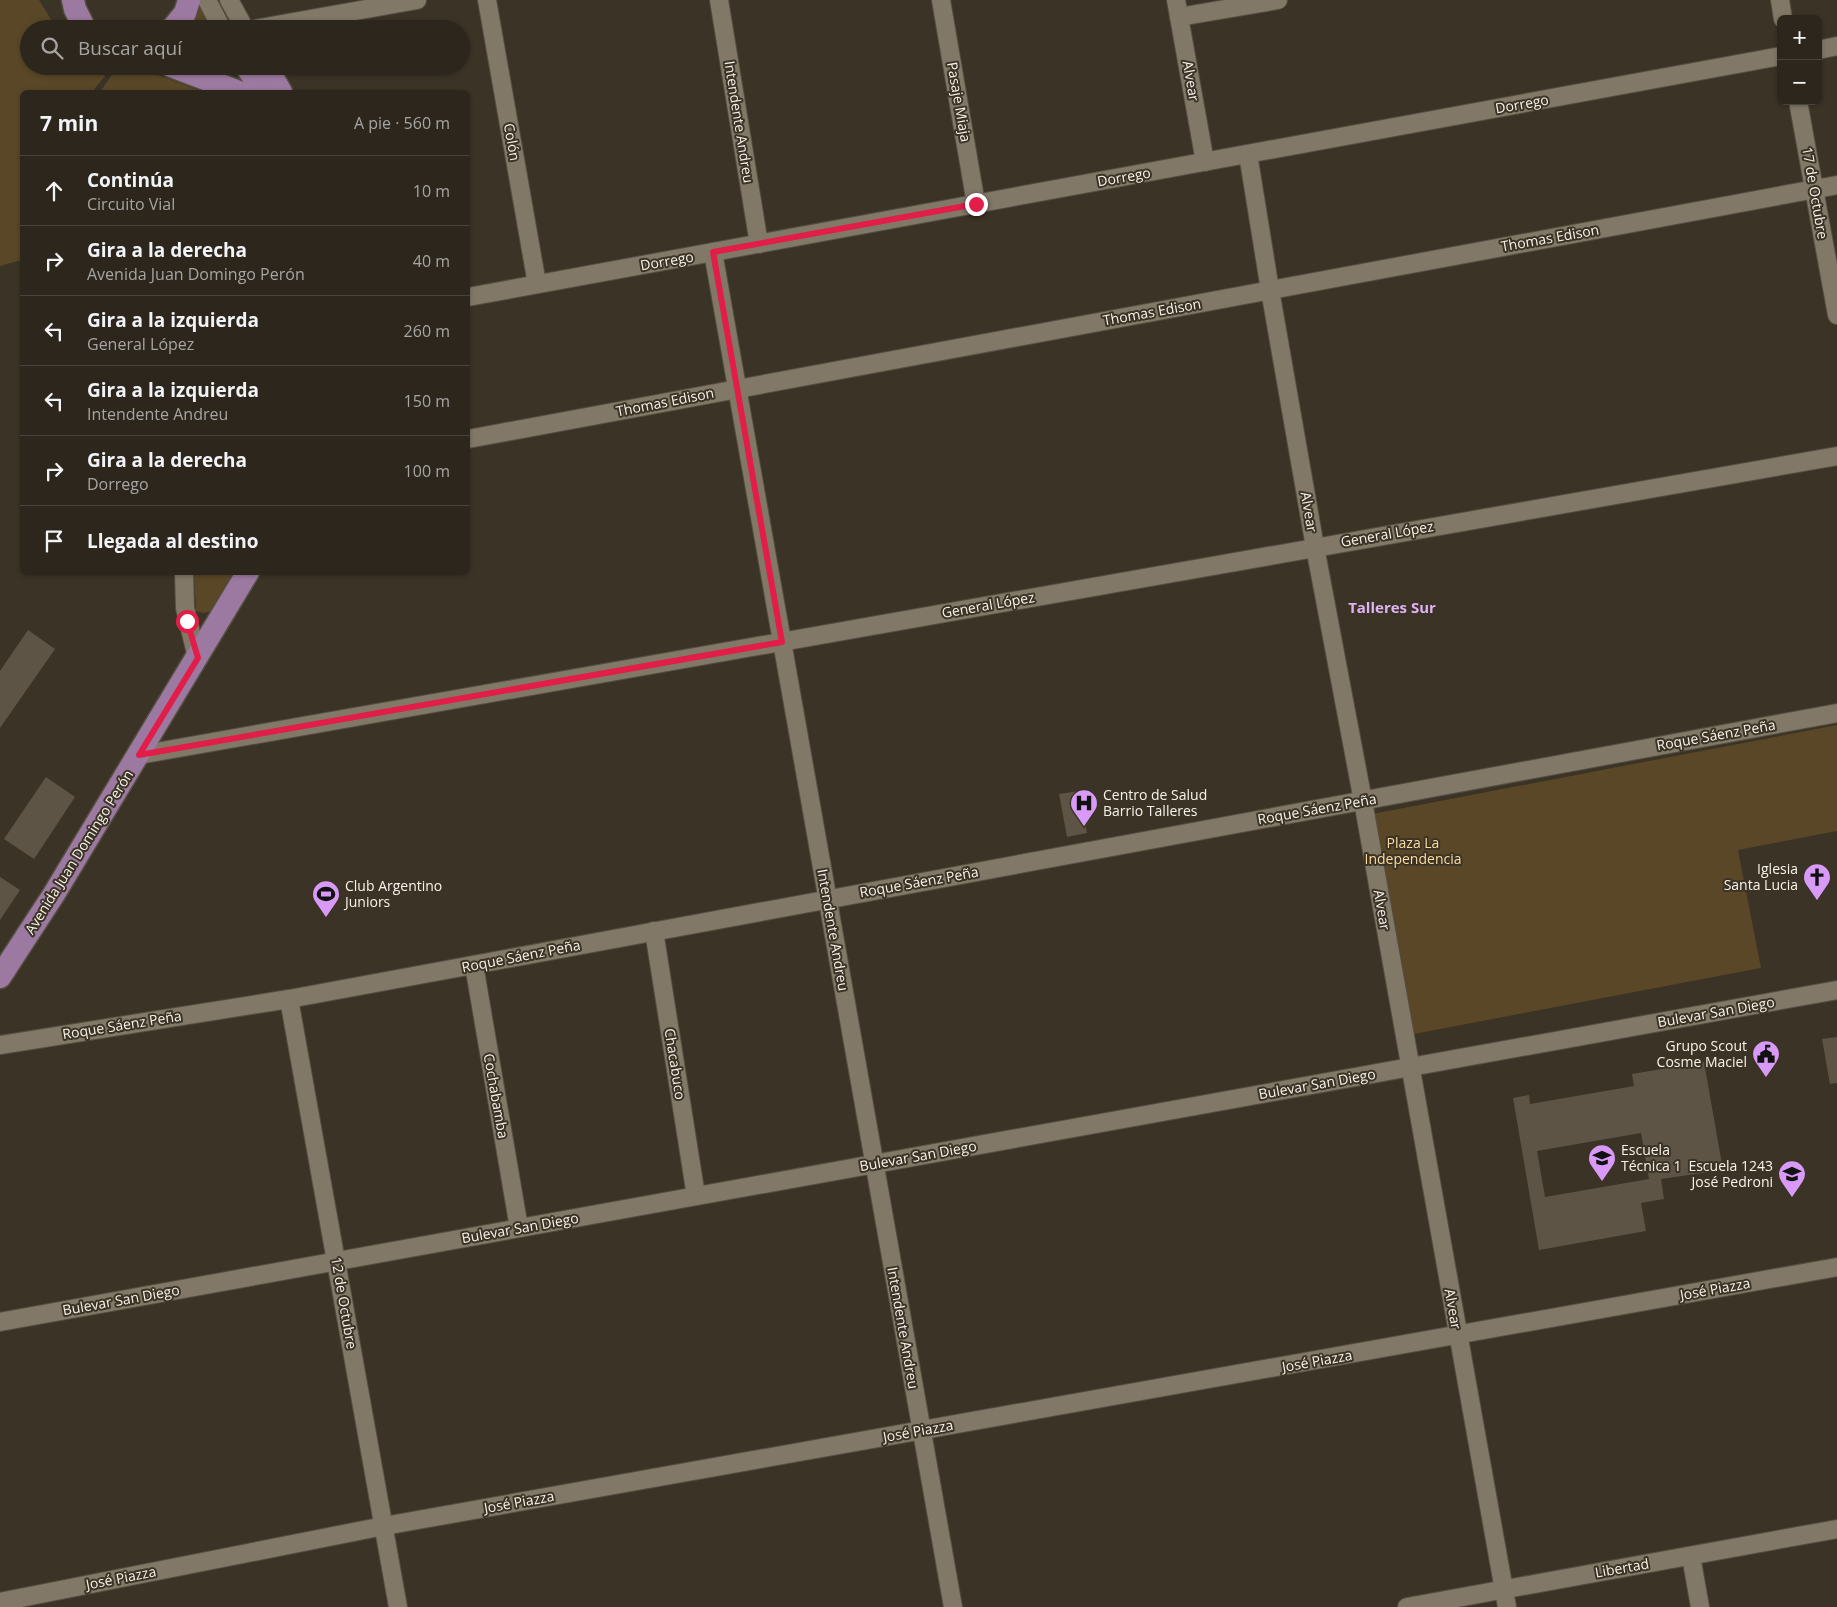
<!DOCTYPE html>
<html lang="es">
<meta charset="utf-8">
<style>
:root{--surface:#2c261c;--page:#383229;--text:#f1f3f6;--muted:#a6a5a3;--line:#48433b}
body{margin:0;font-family:"Open Sans",sans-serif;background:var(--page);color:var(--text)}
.controls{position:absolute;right:15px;top:15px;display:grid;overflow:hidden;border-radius:8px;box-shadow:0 1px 4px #0004}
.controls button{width:45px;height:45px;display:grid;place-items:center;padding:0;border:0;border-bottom:1px solid var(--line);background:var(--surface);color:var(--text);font:25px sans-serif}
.stop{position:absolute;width:15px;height:15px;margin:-11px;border:4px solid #e11d48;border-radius:50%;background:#fff}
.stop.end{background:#e11d48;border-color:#fff;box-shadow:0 1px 5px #0008}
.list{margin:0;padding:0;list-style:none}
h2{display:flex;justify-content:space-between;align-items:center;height:65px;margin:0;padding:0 20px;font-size:21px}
h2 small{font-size:16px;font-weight:400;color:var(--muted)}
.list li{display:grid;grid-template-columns:32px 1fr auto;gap:15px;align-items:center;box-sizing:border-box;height:70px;padding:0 20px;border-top:1px solid var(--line)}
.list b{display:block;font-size:19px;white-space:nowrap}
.list p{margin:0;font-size:16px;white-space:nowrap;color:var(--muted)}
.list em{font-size:16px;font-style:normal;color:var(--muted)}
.icon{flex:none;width:28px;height:28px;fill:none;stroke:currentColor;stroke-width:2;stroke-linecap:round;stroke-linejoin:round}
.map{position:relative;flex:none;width:1837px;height:1607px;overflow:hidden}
.search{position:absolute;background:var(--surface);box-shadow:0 1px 4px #0004;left:20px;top:20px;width:450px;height:55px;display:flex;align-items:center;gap:12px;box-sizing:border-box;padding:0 18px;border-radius:28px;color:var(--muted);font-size:19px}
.panel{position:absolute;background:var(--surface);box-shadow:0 1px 4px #0004;left:20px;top:90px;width:450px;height:485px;border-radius:8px}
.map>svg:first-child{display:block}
.green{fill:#594727}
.building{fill:#5d5445;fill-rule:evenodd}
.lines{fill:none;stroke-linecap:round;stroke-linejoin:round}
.minor-casing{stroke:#554f42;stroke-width:20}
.major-casing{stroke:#554f42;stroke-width:25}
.minor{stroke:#817867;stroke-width:18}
.major{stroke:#9c79a1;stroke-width:22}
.route{stroke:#e11d48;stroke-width:6}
.labels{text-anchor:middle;stroke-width:4;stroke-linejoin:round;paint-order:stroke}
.street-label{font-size:14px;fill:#f7f2e9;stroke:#3b3325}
.poi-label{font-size:14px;fill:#f7f2e9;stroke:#3b3325;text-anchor:start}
.park-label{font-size:14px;fill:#fddca1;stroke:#3b3325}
.neighbourhood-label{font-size:15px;font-weight:bold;fill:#deb2f3;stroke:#3b3325}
</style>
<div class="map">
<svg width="1837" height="1607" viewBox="0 0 1837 1607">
<rect width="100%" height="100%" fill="#3b3325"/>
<g class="green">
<path d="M 0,0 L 39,0 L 57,29 L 29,29 L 29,66 L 93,66 L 105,76 L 92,92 L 22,92 L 22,260 L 0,266 Z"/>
<path d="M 199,3 L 210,25 L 202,29 L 183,29 Z"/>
<path d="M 118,66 L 134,66 L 203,92 L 100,92 Z"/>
<path d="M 194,573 L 235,573 L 211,611 L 204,613 L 196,611 Z"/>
<path d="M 1837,725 L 1837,831 L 1738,850 L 1761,968 L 1414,1034 L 1372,814 Z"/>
</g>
<g class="building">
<path d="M 28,630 L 55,649 L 0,728 L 0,671 Z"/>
<path d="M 46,777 L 75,797 L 34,859 L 4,839 Z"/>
<path d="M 1079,791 L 1087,833 L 1067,837 L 1059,794 Z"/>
<path d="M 0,877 L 20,890 L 0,920 Z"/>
<path d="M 1837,1037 L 1837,1083 L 1830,1084 L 1822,1039 Z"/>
<path d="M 1704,1062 L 1723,1170 L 1661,1179 L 1664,1199 L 1641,1203 L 1646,1231 L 1539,1250 L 1513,1098 L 1529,1095 L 1530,1104 L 1634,1086 L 1632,1074 ZM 1641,1133 L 1649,1179 L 1545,1197 L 1537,1151 Z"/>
</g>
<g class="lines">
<g class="minor-casing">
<g id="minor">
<path d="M 207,0 L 222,29"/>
<path d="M 229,0 L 245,29"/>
<path d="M 487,0 L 537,284"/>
<path d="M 719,0 L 759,244"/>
<path d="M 941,0 L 976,204"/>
<path d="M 1176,0 L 1205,162"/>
<path d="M 1780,0 L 1783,19"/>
<path d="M 1179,17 L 1278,0"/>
<path d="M 255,29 L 417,0"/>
<path d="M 1818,50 L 1837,46"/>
<path d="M 1798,101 L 1837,315"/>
<path d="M 1248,154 L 1270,290 L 1315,547 L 1363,801 L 1507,1607"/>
<path d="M 713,252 L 953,1607"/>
<path d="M 468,297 L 1781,56"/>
<path d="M 468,439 L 1837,185"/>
<path d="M 184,572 L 185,608 L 197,658"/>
<path d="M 139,755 L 1837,456"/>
<path d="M 654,931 L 696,1196"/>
<path d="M 474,965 L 519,1228"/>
<path d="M 289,999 L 398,1607"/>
<path d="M 0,1045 L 289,999 L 1837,713"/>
<path d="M 0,1322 L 1837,990"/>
<path d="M 1691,1556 L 1700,1607"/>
<path d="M 0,1602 L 384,1526 L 1837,1267"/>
<path d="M 1407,1607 L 1837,1529"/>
</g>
</g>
<g class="major-casing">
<g id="major">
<path d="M 73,0 L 75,9 L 85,29"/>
<path d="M 172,29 L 185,13 L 189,0"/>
<path d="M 171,66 L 239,92"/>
<path d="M 246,66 L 263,92"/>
<path d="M 266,66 L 281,92"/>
<path d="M 0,977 L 54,894 L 248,572"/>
</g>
</g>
<use href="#minor" class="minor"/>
<use href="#major" class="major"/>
</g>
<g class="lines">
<path class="route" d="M 187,621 L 198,658 L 139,755 L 782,642 L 713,252 L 976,204"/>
</g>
<defs>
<g id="hospital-pin" transform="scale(1.4375)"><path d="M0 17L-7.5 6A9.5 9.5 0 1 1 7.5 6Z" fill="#d99af7" stroke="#3b3325"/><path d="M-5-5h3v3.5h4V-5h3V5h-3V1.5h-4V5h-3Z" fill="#111"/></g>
<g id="church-pin" transform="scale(1.4375)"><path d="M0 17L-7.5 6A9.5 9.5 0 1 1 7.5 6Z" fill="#d99af7" stroke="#3b3325"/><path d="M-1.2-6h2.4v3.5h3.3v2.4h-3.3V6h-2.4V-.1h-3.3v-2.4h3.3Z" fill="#111"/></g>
<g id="stadium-pin" transform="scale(1.4375)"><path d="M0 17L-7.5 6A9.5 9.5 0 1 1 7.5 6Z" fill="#d99af7" stroke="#3b3325"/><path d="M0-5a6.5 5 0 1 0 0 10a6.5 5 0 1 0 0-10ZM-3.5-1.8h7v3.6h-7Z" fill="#111"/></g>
<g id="civic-pin" transform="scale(1.4375)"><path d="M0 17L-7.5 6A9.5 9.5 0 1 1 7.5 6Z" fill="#d99af7" stroke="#3b3325"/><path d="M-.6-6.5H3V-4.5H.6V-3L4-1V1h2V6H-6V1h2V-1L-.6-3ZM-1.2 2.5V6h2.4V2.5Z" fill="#111"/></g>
<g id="school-pin" transform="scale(1.4375)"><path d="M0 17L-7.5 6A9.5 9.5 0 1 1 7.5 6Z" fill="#d99af7" stroke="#3b3325"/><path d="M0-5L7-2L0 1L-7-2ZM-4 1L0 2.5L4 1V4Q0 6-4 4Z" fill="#111"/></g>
</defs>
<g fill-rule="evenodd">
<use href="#hospital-pin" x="1084" y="803"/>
<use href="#church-pin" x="1817" y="877"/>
<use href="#stadium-pin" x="326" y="894"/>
<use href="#civic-pin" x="1766" y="1054"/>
<use href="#school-pin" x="1602" y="1158"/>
<use href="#school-pin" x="1792" y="1174"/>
</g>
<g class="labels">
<g class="street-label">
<text transform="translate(1191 81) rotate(80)" y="5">Alvear</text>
<text transform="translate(959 102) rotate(80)" y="5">Pasaje Miaja</text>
<text transform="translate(1522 104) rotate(-10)" y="5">Dorrego</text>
<text transform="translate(739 122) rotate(81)" y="5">Intendente Andreu</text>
<text transform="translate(512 142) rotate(80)" y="5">Colón</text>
<text transform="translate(1124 177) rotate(-10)" y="5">Dorrego</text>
<text transform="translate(1815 193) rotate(80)" y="5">17 de Octubre</text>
<text transform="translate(1550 238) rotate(-10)" y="5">Thomas Edison</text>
<text transform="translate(667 261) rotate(-10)" y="5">Dorrego</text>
<text transform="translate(1152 312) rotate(-10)" y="5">Thomas Edison</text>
<text transform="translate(665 402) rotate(-11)" y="5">Thomas Edison</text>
<text transform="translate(1309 512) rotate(80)" y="5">Alvear</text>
<text transform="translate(1387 534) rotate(-10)" y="5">General López</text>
<text transform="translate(988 605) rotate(-10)" y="5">General López</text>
<text transform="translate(1716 735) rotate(-10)" y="5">Roque Sáenz Peña</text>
<text transform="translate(1317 809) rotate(-10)" y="5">Roque Sáenz Peña</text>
<text transform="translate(79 852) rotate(-58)" y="5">Avenida Juan Domingo Perón</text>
<text transform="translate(919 882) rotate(-10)" y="5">Roque Sáenz Peña</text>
<text transform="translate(1382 910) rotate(80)" y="5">Alvear</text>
<text transform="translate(833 930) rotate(80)" y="5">Intendente Andreu</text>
<text transform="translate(521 956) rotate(-11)" y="5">Roque Sáenz Peña</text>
<text transform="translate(1716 1012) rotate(-10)" y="5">Bulevar San Diego</text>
<text transform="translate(122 1025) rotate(-9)" y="5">Roque Sáenz Peña</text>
<text transform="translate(675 1064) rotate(81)" y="5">Chacabuco</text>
<text transform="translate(1317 1084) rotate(-10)" y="5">Bulevar San Diego</text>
<text transform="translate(496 1096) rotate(80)" y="5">Cochabamba</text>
<text transform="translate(918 1156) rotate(-10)" y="5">Bulevar San Diego</text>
<text transform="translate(520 1228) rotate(-10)" y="5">Bulevar San Diego</text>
<text transform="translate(1715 1289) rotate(-10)" y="5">José Piazza</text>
<text transform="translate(121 1300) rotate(-10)" y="5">Bulevar San Diego</text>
<text transform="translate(344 1303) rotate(80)" y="5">12 de Octubre</text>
<text transform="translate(1453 1309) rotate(80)" y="5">Alvear</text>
<text transform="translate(903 1328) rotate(80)" y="5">Intendente Andreu</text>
<text transform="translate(1317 1361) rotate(-10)" y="5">José Piazza</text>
<text transform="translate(918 1431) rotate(-10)" y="5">José Piazza</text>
<text transform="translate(519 1502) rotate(-10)" y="5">José Piazza</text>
<text transform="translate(1622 1568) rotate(-10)" y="5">Libertad</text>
<text transform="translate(121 1578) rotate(-11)" y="5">José Piazza</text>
</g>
<g class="poi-label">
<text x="1103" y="800">Centro de Salud<tspan x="1103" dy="16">Barrio Talleres</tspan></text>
<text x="1798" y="874" text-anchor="end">Iglesia<tspan x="1798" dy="16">Santa Lucia</tspan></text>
<text x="345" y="891">Club Argentino<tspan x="345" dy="16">Juniors</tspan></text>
<text x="1747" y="1051" text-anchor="end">Grupo Scout<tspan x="1747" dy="16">Cosme Maciel</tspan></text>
<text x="1621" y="1155">Escuela<tspan x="1621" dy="16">Técnica 1</tspan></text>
<text x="1773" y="1171" text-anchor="end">Escuela 1243<tspan x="1773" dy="16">José Pedroni</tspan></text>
</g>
<g class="park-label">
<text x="1413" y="848">Plaza La<tspan x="1413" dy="16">Independencia</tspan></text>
</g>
<g class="neighbourhood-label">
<text x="1392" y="613">Talleres Sur</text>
</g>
</g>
</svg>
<div class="controls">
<button>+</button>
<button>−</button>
</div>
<div class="stop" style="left:187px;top:621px"></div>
<div class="stop end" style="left:976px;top:204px"></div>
<div class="search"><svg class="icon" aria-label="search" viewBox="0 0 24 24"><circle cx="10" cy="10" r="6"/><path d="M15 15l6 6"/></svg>Buscar aquí</div>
<section class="panel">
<h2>7 min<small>A pie · 560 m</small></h2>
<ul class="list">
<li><svg class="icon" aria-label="ahead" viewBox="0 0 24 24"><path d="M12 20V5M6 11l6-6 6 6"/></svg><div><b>Continúa</b><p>Circuito Vial</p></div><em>10 m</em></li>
<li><svg class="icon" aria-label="right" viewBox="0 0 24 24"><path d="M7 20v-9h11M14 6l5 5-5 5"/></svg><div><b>Gira a la derecha</b><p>Avenida Juan Domingo Perón</p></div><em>40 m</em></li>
<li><svg class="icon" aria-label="left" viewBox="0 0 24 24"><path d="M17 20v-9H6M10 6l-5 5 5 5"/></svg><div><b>Gira a la izquierda</b><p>General López</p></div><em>260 m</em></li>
<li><svg class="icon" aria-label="left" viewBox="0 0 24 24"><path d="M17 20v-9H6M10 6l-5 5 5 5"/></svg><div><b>Gira a la izquierda</b><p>Intendente Andreu</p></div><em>150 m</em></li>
<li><svg class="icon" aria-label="right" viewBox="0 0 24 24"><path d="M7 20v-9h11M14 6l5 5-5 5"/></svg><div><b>Gira a la derecha</b><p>Dorrego</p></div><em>100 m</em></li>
<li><svg class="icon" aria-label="arrive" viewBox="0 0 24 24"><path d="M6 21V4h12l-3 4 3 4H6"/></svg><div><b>Llegada al destino</b></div></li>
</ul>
</section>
</div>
